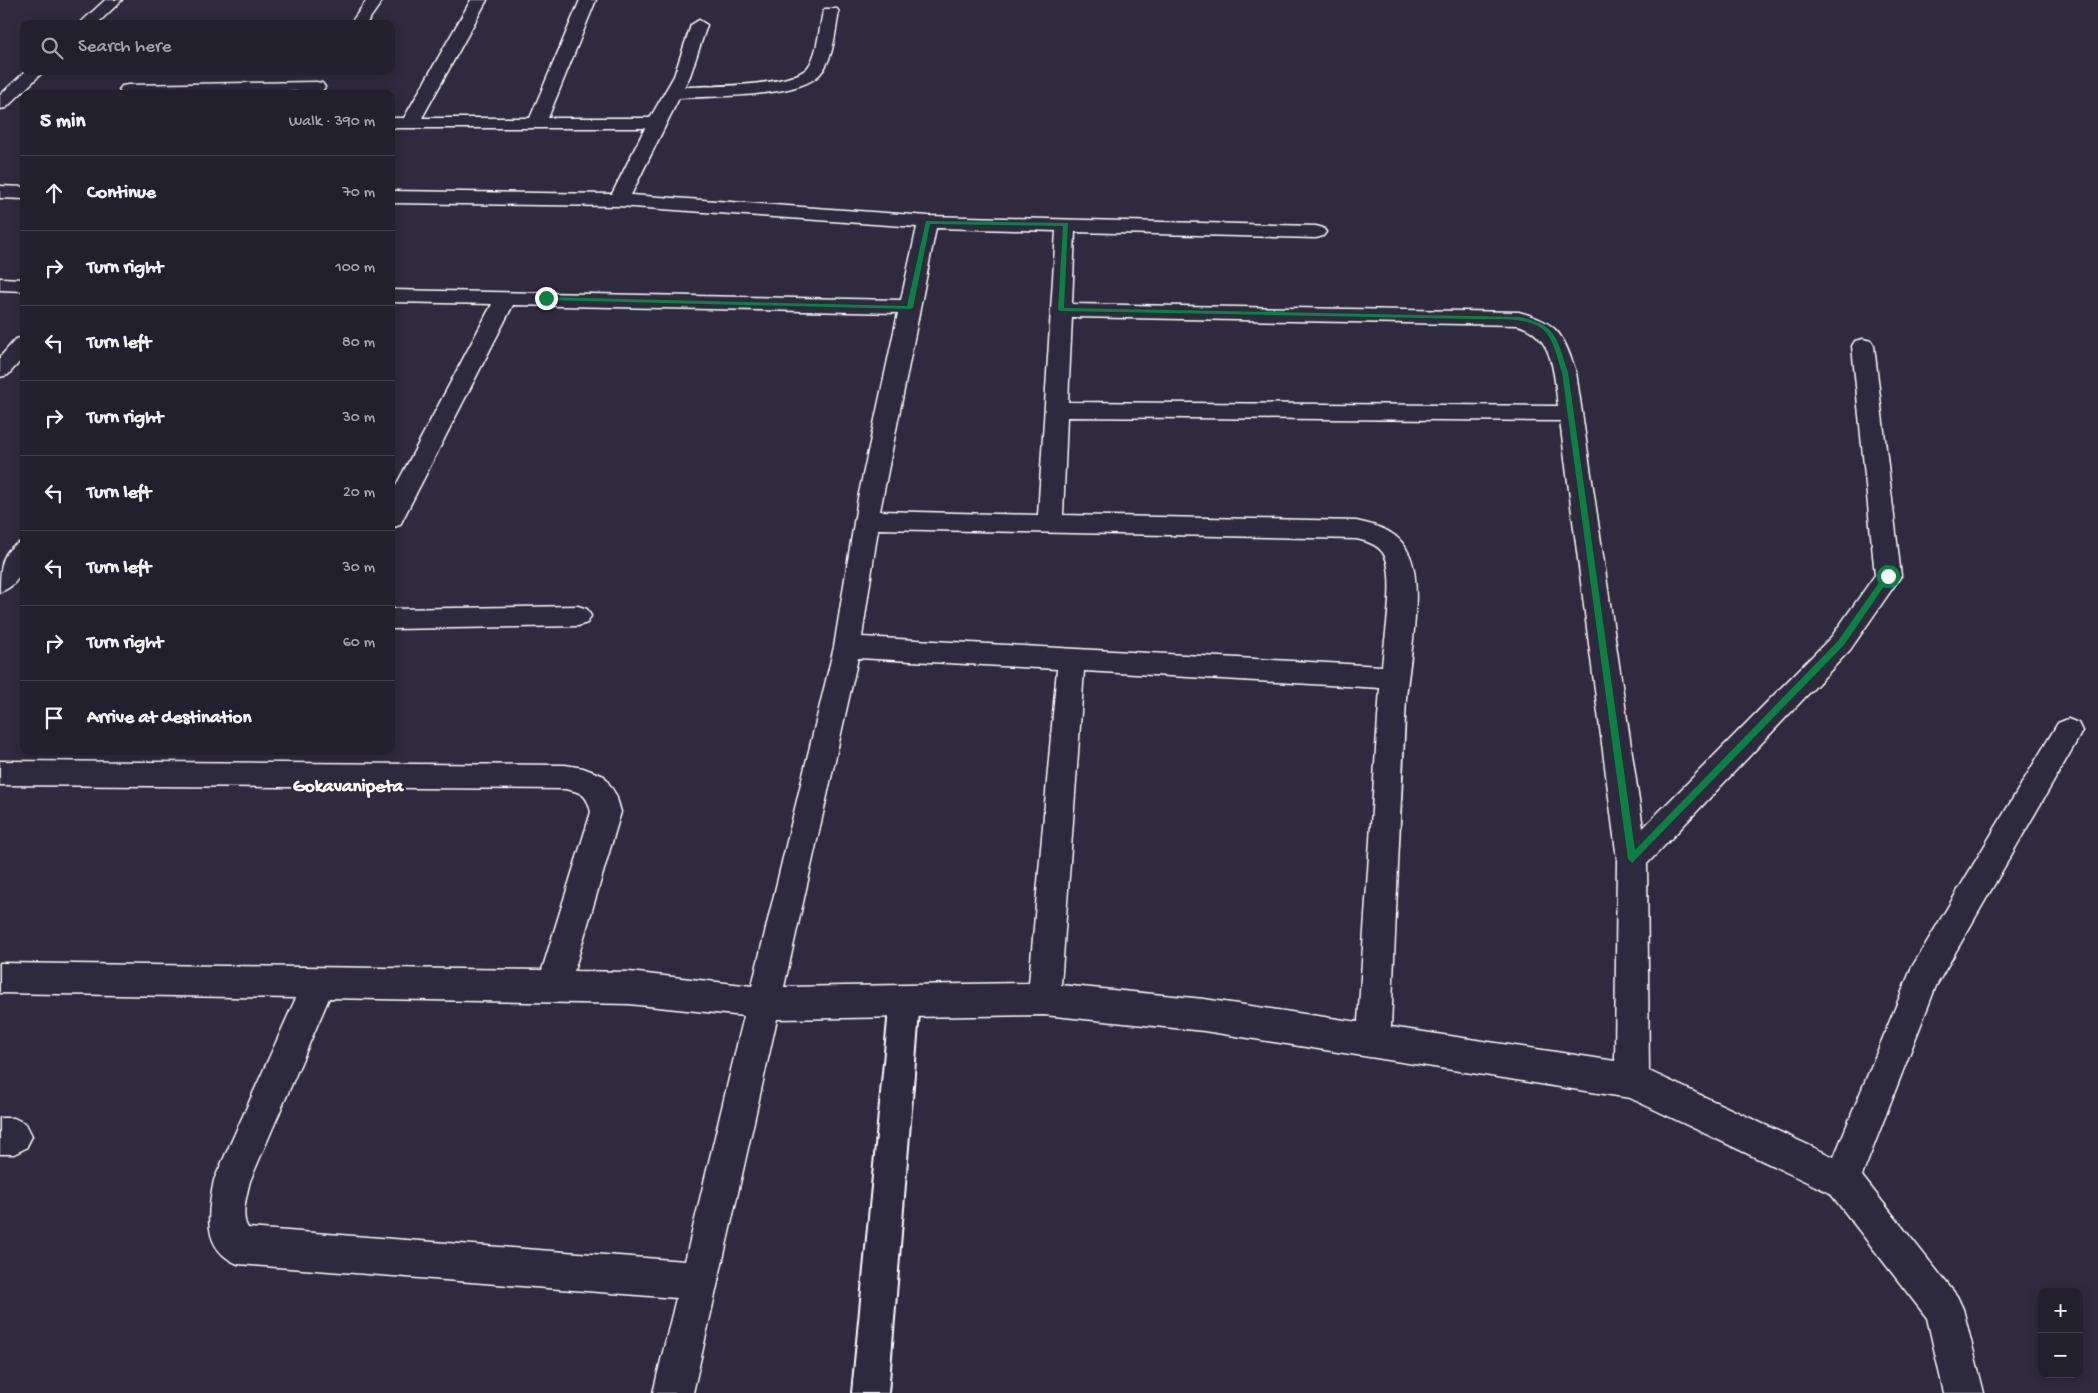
<!DOCTYPE html>
<meta charset="utf-8">
<style>
:root{--surface:#23202e;--page:#2f2d3a;--text:#f1f3f6;--muted:#a3a3aa;--line:#403e4a}
body{margin:0;font-family:"Gochi Hand",sans-serif;background:var(--page);color:var(--text)}
.controls{position:absolute;right:15px;bottom:15px;display:grid;overflow:hidden;border-radius:10px;box-shadow:0 2px 12px #0003}
.controls button{width:45px;height:45px;display:grid;place-items:center;padding:0;border:0;border-bottom:1px solid var(--line);background:var(--surface);color:var(--text);font:25px sans-serif}
.stop{position:absolute;width:15px;height:15px;margin:-11px;border:4px solid #0b8043;border-radius:50%;background:#fff}
.stop.end{background:#0b8043;border-color:#fff;box-shadow:0 1px 5px #0008}
.list{margin:0;padding:0;list-style:none}
h2{display:flex;justify-content:space-between;align-items:center;height:65px;margin:0;padding:0 20px;font-size:21px}
h2 small{font-size:16px;font-weight:400;color:var(--muted)}
.list li{display:grid;grid-template-columns:32px 1fr auto;gap:15px;align-items:center;box-sizing:border-box;height:75px;padding:0 20px;border-top:1px solid var(--line)}
.list b{display:block;font-size:19px;white-space:nowrap}
.list em{font-size:16px;font-style:normal;color:var(--muted)}
.icon{flex:none;width:28px;height:28px;fill:none;stroke:currentColor;stroke-width:2;stroke-linecap:round;stroke-linejoin:round}
.map{position:relative;flex:none;width:2098px;height:1393px;overflow:hidden}
.search{position:absolute;background:var(--surface);box-shadow:0 2px 12px #0003;left:20px;top:20px;width:375px;height:55px;display:flex;align-items:center;gap:12px;box-sizing:border-box;padding:0 18px;border-radius:10px;color:var(--muted);font-size:19px}
.panel{position:absolute;background:var(--surface);box-shadow:0 2px 12px #0003;left:20px;top:90px;width:375px;height:665px;border-radius:10px}
.map>svg:first-child{display:block}
.lines{fill:none;stroke-linecap:round;stroke-linejoin:round}
.service-casing{stroke:#fff;stroke-width:4}
.minor-casing{stroke:#fff;stroke-width:3}
.service{fill:#2f2a3d;fill-rule:evenodd}
.minor{fill:#2f2a3d;fill-rule:evenodd}
.route{fill:#0b8043}
.labels{text-anchor:middle;stroke-width:4;stroke-linejoin:round;paint-order:stroke}
.quarter-label{font-size:19px;font-weight:bold;fill:#fff;stroke:#2f2a3d}
</style>
<div class="map">
<svg width="2098" height="1393" viewBox="0 0 2098 1393">
<rect width="100%" height="100%" fill="#2f2a3d"/>
<filter id="ink" filterUnits="userSpaceOnUse"><feTurbulence type="fractalNoise" baseFrequency=".02" numOctaves="2"/><feDisplacementMap in="SourceGraphic" scale="10" xChannelSelector="R" yChannelSelector="G"/><feConvolveMatrix kernelMatrix="1 2 1 2 8 2 1 2 1" color-interpolation-filters="sRGB"/></filter>
<g filter="url(#ink)">
<g class="lines">
<g class="service-casing">
<path id="service" d="M 905,986 L 916,990 L 920,1000 L 888,1393 L 852,1393 L 890,1000 L 894,990 Z"/>
</g>
<g class="minor-casing">
<g id="minor">
<path d="M 105,0 L 122,0 L 97,24 L 79,24 Z"/>
<path d="M 367,0 L 383,0 L 366,24 L 350,24 Z"/>
<path d="M 471,0 L 487,0 L 422,118 L 530,118 L 580,0 L 596,0 L 548,118 L 650,118 L 674,76 L 691,25 L 699,20 L 707,25 L 690,76 L 684,87 C 710,86 792,87 808,67 C 818,54 819,28 823,12 L 825,9 L 837,9 L 839,12 C 835,31 834,59 820,74 C 799,98 711,96 679,98 L 631,195 L 928,216 L 1316,226 L 1323,228 L 1326,232 L 1323,236 L 1316,238 L 1075,232 L 1072,304 L 1519,312 C 1559,323 1563,335 1576,372 L 1643,828 L 1832,636 L 1875,575 L 1852,346 L 1855,341 L 1863,339 L 1871,341 L 1874,346 L 1901,576 L 1850,650 L 1647,864 L 1649,1071 L 1834,1157 L 1912,967 L 2058,723 L 2068,719 L 2078,723 L 2082,731 L 2078,739 L 1936,986 L 1862,1176 L 1957,1296 L 1963,1309 L 1984,1393 L 1944,1393 L 1927,1318 L 1830,1193 L 1630,1098 L 1204,1031 L 1044,1015 L 777,1019 L 693,1393 L 653,1393 L 676,1298 L 238,1264 C 201,1249 208,1212 214,1180 L 296,998 L 0,993 L 0,963 L 542,970 L 591,812 C 587,795 582,792 565,789 L 0,785 L 0,761 L 565,765 L 583,768 L 604,776 L 616,795 L 621,812 L 574,971 L 629,972 L 752,986 L 834,647 L 858,498 L 898,313 L 513,305 L 403,519 L 400,525 L 391,528 L 391,495 L 492,304 L 391,302 L 391,290 L 901,300 L 917,227 L 619,206 L 391,203 L 391,191 L 612,194 L 645,128 L 391,128 L 391,118 L 404,118 ZM 936,228 L 1056,231 L 1038,515 L 880,511 ZM 1072,317 L 1518,325 C 1554,336 1554,374 1558,406 L 1068,402 ZM 1067,417 L 1560,421 L 1617,859 L 1615,1061 L 1391,1027 C 1396,918 1400,808 1406,699 C 1409,662 1424,589 1410,556 C 1400,532 1380,526 1356,521 L 1063,515 ZM 878,529 L 1356,539 C 1366,541 1377,544 1383,553 C 1397,572 1384,642 1382,666 L 862,637 ZM 858,658 L 1057,669 L 1029,983 L 784,987 ZM 1084,671 L 1380,688 L 1358,1022 L 1204,999 L 1061,985 ZM 329,998 L 629,1004 L 744,1016 L 685,1261 L 248,1228 C 240,1216 247,1194 250,1181 Z"/>
<path d="M 26,71 L 44,71 L 6,108 L 0,109 L 0,95 Z"/>
<path d="M 316,82 L 322,83 L 325,87 L 322,91 L 122,94 L 119,90 L 122,86 L 128,85 Z"/>
<path d="M 0,186 L 24,187 L 24,199 L 0,198 Z"/>
<path d="M 0,278 L 24,279 L 24,291 L 0,290 Z"/>
<path d="M 24,337 L 24,357 L 8,375 L 0,377 L 0,357 L 16,339 Z"/>
<path d="M 24,541 C 24,562 24,584 0,592 C 0,570 0,548 24,541 Z"/>
<path d="M 578,606 L 587,609 L 591,616 L 587,623 L 578,626 L 391,629 L 391,609 Z"/>
<path d="M 0,1118 L 14,1118 L 26,1124 L 32,1136 L 26,1148 L 14,1154 L 0,1154 Z"/>
</g>
</g>
<use href="#service" class="service"/>
<use href="#minor" class="minor"/>
</g>
</g>
<path class="route" d="M 926,221 L 1068,223 L 1064,308 L 1520,317 C 1558,326 1556,338 1568,372 L 1635,850 L 1838,641 L 1885,574 L 1891,576 L 1844,645 L 1632,863 L 1628,859 L 1562,372 C 1558,361 1555,345 1548,335 C 1534,315 1496,320 1474,319 L 1061,311 L 1058,310 L 1063,226 L 930,224 L 913,308 L 910,309 L 546,300 L 543,298 L 546,297 L 907,306 Z"/>
<g class="labels">
<g class="quarter-label">
<text x="348" y="791">Gokavanipeta</text>
</g>
</g>
</svg>
<div class="controls">
<button>+</button>
<button>−</button>
</div>
<div class="stop" style="left:1888px;top:576px"></div>
<div class="stop end" style="left:546px;top:298px"></div>
<div class="search"><svg class="icon" aria-label="search" viewBox="0 0 24 24"><circle cx="10" cy="10" r="6"/><path d="M15 15l6 6"/></svg>Search here</div>
<section class="panel">
<h2>5 min<small>Walk · 390 m</small></h2>
<ul class="list">
<li><svg class="icon" aria-label="ahead" viewBox="0 0 24 24"><path d="M12 20V5M6 11l6-6 6 6"/></svg><div><b>Continue</b></div><em>70 m</em></li>
<li><svg class="icon" aria-label="right" viewBox="0 0 24 24"><path d="M7 20v-9h11M14 6l5 5-5 5"/></svg><div><b>Turn right</b></div><em>100 m</em></li>
<li><svg class="icon" aria-label="left" viewBox="0 0 24 24"><path d="M17 20v-9H6M10 6l-5 5 5 5"/></svg><div><b>Turn left</b></div><em>80 m</em></li>
<li><svg class="icon" aria-label="right" viewBox="0 0 24 24"><path d="M7 20v-9h11M14 6l5 5-5 5"/></svg><div><b>Turn right</b></div><em>30 m</em></li>
<li><svg class="icon" aria-label="left" viewBox="0 0 24 24"><path d="M17 20v-9H6M10 6l-5 5 5 5"/></svg><div><b>Turn left</b></div><em>20 m</em></li>
<li><svg class="icon" aria-label="left" viewBox="0 0 24 24"><path d="M17 20v-9H6M10 6l-5 5 5 5"/></svg><div><b>Turn left</b></div><em>30 m</em></li>
<li><svg class="icon" aria-label="right" viewBox="0 0 24 24"><path d="M7 20v-9h11M14 6l5 5-5 5"/></svg><div><b>Turn right</b></div><em>60 m</em></li>
<li><svg class="icon" aria-label="arrive" viewBox="0 0 24 24"><path d="M6 21V4h12l-3 4 3 4H6"/></svg><div><b>Arrive at destination</b></div></li>
</ul>
</section>
</div>
